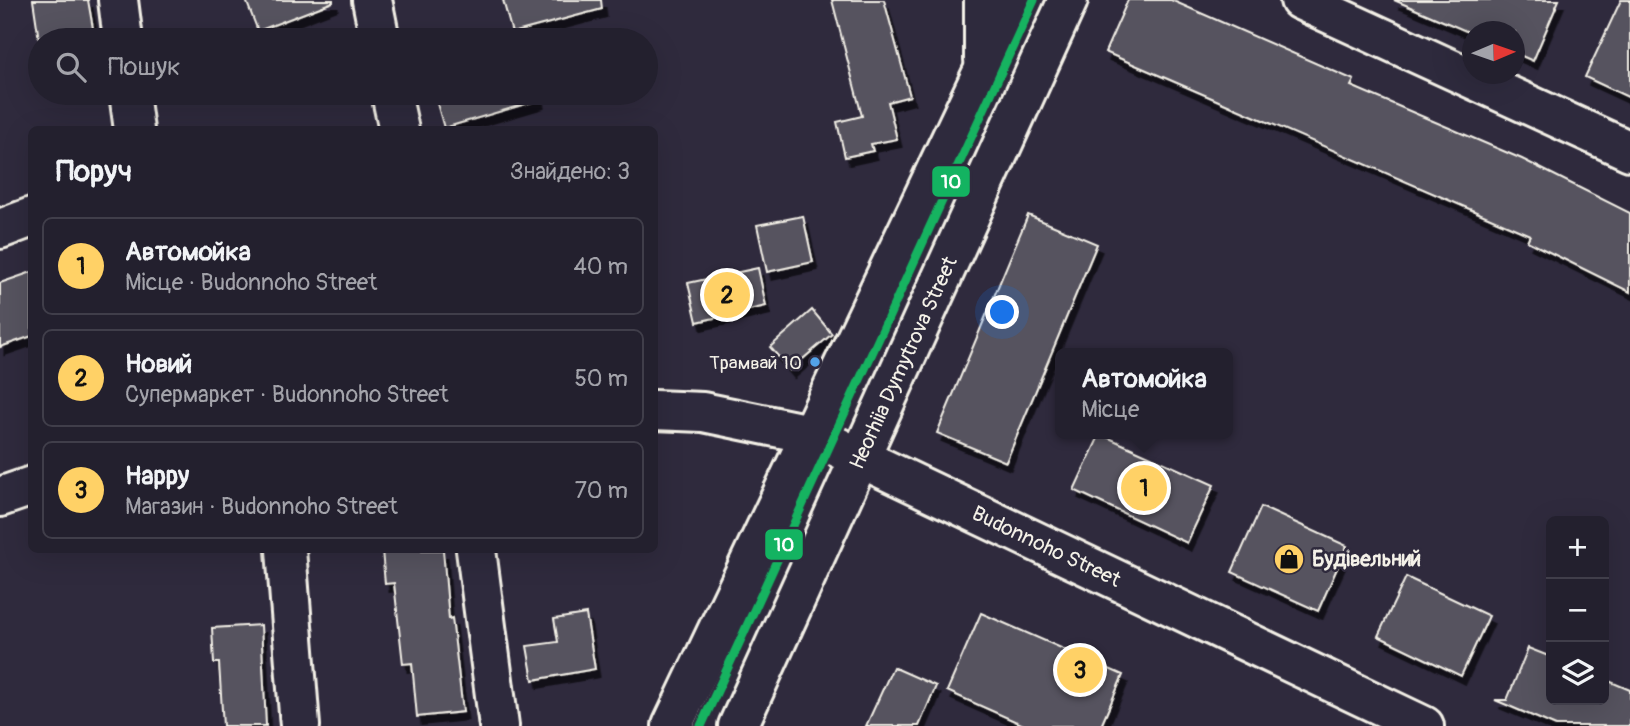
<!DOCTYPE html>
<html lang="uk">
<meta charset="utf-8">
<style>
:root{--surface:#23202e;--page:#2f2d3a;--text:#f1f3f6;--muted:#a3a3aa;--line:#403e4a;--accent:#ffd166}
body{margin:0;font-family:Pangolin,sans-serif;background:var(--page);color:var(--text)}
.controls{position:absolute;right:21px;bottom:21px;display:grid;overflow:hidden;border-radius:10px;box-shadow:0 7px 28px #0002}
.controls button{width:63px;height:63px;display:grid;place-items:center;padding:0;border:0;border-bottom:2px solid var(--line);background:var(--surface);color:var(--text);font:35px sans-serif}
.compass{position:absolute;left:1462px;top:21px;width:63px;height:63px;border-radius:50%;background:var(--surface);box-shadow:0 7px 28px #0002;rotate:88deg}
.you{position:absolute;left:1003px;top:313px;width:24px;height:24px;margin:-18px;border:5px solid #fff;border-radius:50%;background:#1a73e8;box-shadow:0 0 0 10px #1a73e833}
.badge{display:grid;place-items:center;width:46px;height:46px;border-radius:50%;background:var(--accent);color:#111;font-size:23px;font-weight:700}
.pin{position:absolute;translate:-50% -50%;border:4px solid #fff;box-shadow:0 2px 7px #0006}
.popup{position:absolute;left:1055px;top:348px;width:178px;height:91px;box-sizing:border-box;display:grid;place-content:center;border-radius:10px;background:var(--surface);filter:drop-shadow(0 2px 5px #0005);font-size:23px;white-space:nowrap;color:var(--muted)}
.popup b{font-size:26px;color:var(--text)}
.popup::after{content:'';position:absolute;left:50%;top:100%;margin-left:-14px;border:14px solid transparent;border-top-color:var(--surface)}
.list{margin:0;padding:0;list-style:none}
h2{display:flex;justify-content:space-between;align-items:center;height:91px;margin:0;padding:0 28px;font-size:30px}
h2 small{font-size:23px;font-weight:400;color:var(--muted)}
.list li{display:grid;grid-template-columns:46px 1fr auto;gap:21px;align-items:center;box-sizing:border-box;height:98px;margin:0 14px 14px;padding:0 14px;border:2px solid var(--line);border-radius:10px}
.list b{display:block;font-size:26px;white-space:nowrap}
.list p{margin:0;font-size:23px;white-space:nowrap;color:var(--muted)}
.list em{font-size:23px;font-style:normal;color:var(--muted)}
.icon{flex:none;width:38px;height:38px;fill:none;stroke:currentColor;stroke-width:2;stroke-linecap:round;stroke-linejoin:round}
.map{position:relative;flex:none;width:1630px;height:726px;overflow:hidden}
.search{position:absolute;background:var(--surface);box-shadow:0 7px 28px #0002;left:28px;top:28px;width:630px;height:77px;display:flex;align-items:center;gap:18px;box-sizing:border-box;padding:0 24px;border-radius:38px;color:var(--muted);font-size:26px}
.panel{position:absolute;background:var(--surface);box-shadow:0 7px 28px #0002;left:28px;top:126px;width:630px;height:427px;border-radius:10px}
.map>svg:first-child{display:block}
.building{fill:#56525f;stroke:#f4f1e8;stroke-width:2;filter:url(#shadow)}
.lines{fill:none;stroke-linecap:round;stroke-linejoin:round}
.minor-casing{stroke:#f4f1e8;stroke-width:44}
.major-casing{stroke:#f4f1e8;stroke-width:44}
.minor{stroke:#2f2a3d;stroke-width:38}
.major{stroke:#2f2a3d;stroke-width:38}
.tram-1-casing{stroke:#2f2a3d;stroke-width:14}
.tram-1{stroke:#13b361;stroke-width:9}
.bus-dot{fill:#53a3e8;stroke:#2f2a3d;stroke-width:2.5}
.labels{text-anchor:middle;stroke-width:5;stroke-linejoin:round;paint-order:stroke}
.bus-label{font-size:19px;fill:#f4f1e8;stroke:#2f2a3d;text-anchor:end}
.street-label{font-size:21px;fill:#f4f1e8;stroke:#2f2a3d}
.poi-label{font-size:21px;font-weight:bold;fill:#f4f1e8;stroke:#2f2a3d;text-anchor:start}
.line-badge{stroke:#2f2a3d;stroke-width:2.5}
.badge-label{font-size:19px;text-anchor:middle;font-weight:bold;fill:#fff}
</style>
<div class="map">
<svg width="1630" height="726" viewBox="0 0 1630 726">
<defs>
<filter id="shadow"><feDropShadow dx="4.5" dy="8" stdDeviation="0" flood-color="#0009"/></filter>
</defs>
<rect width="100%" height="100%" fill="#2f2a3d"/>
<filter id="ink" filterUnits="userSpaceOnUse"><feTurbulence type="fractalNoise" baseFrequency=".0143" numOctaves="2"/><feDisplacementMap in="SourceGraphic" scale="14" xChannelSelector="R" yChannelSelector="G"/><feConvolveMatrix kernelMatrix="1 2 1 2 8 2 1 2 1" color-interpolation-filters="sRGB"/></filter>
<g filter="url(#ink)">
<g class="building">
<path d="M 33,0 L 88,0 L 95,40 L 39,40 Z"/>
<path d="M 246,0 L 333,0 L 333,2 L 258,31 Z"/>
<path d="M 503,0 L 601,0 L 602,9 L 512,33 Z"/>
<path d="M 832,0 L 884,0 L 910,96 L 888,102 L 897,139 L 871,144 L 873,151 L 845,157 L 837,122 L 862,116 Z"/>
<path d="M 1128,0 L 1171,0 L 1354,80 L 1351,86 L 1522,159 L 1630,213 L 1630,292 L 1527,241 L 1530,235 L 1105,52 Z"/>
<path d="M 1394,0 L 1559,0 L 1533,61 L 1515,53 L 1515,32 L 1473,32 L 1473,34 Z"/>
<path d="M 1621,0 L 1630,0 L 1630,98 L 1585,77 Z"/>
<path d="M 434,93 L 538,93 L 539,100 L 444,128 Z"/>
<path d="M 1028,215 L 1097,244 L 1006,462 L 937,433 Z"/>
<path d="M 803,216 L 813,262 L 767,272 L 757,225 Z"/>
<path d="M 758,268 L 766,306 L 697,322 L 688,283 Z"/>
<path d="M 32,272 L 32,336 L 0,347 L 0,283 Z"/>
<path d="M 812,310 L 832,334 L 790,370 L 770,347 Z"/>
<path d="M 1100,434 L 1214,485 L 1187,543 L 1074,490 Z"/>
<path d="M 1261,507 L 1347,546 L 1318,611 L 1232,572 Z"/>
<path d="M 382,550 L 443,550 L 449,619 L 452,618 L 463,712 L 417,717 L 412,663 L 403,664 L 394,583 L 385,584 Z"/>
<path d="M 1406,577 L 1489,616 L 1461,676 L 1378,636 Z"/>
<path d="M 981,613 L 1123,675 L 1101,726 L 1026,726 L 947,691 Z"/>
<path d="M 586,614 L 595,669 L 533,680 L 527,646 L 558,642 L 554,619 Z"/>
<path d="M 261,625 L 266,726 L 223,726 L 219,663 L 214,663 L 212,628 Z"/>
<path d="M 1528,648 L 1551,657 L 1551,700 L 1604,700 L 1604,679 L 1630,690 L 1630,726 L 1556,726 L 1495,700 L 1507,700 Z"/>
<path d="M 893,667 L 936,686 L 919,726 L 866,726 Z"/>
</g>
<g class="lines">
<g class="minor-casing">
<g id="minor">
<path d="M 118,0 L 123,40"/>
<path d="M 372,0 L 380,40"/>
<path d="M 1300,0 L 1630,151"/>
<path d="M 984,60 L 984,0"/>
<path d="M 129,93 L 134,130"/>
<path d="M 391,93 L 399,130"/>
<path d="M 0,229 L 32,217"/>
<path d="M 286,550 L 300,726"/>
<path d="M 476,550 L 499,726"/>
<path d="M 672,726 L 1017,0"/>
<path id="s1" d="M 738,726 L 1068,0"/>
</g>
</g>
<g class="major-casing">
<g id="major">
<path id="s2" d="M 654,410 L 703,412 L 810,434 L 1424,726"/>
<path d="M 0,497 L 32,486"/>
</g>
</g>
<use href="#minor" class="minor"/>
<use href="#major" class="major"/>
<g class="tram-1-casing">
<path id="tram-1" d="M 701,726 L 1034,0"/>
</g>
<use href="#tram-1" class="tram-1"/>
</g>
</g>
<defs>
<g id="shop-disc" transform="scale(1.575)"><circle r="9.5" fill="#ffd166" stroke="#2f2a3d"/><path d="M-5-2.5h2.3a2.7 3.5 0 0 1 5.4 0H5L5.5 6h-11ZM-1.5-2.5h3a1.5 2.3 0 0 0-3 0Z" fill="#111"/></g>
</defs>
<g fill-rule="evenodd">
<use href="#shop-disc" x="1289" y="559"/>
</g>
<circle class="bus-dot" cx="815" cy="362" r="6"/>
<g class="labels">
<g class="bus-label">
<text x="802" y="369">Трамвай 10</text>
</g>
<g class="street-label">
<text dy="7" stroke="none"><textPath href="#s1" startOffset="399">Heorhiia Dymytrova Street</textPath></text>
<text dy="7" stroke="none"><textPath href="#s2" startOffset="420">Budonnoho Street</textPath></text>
</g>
<g class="poi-label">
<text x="1312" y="566">Будівельний</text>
</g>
</g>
<g class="line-badge">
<rect x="931" y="165" width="40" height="33" rx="7" fill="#13b361"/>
<rect x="764" y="528" width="40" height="33" rx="7" fill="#13b361"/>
</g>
<g class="badge-label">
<text x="951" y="188">10</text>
<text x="784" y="551">10</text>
</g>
</svg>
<div class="controls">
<button>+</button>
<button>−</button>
<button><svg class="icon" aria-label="layers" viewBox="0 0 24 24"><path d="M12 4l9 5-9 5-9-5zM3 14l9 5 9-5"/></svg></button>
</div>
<svg class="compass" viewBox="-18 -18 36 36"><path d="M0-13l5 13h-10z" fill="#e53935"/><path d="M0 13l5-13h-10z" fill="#a3a3aa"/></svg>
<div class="you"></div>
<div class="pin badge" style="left:1144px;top:488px">1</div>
<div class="popup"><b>Автомойка</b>Місце</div>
<div class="pin badge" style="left:727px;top:295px">2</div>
<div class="pin badge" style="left:1080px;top:670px">3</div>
<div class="search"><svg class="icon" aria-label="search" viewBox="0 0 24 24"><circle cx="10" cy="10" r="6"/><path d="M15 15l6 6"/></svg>Пошук</div>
<section class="panel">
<h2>Поруч<small>Знайдено: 3</small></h2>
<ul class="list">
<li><span class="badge">1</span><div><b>Автомойка</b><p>Місце · Budonnoho Street</p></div><em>40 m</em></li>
<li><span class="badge">2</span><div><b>Новий</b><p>Супермаркет · Budonnoho Street</p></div><em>50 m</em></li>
<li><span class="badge">3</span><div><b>Happy</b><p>Магазин · Budonnoho Street</p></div><em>70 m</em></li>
</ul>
</section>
</div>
